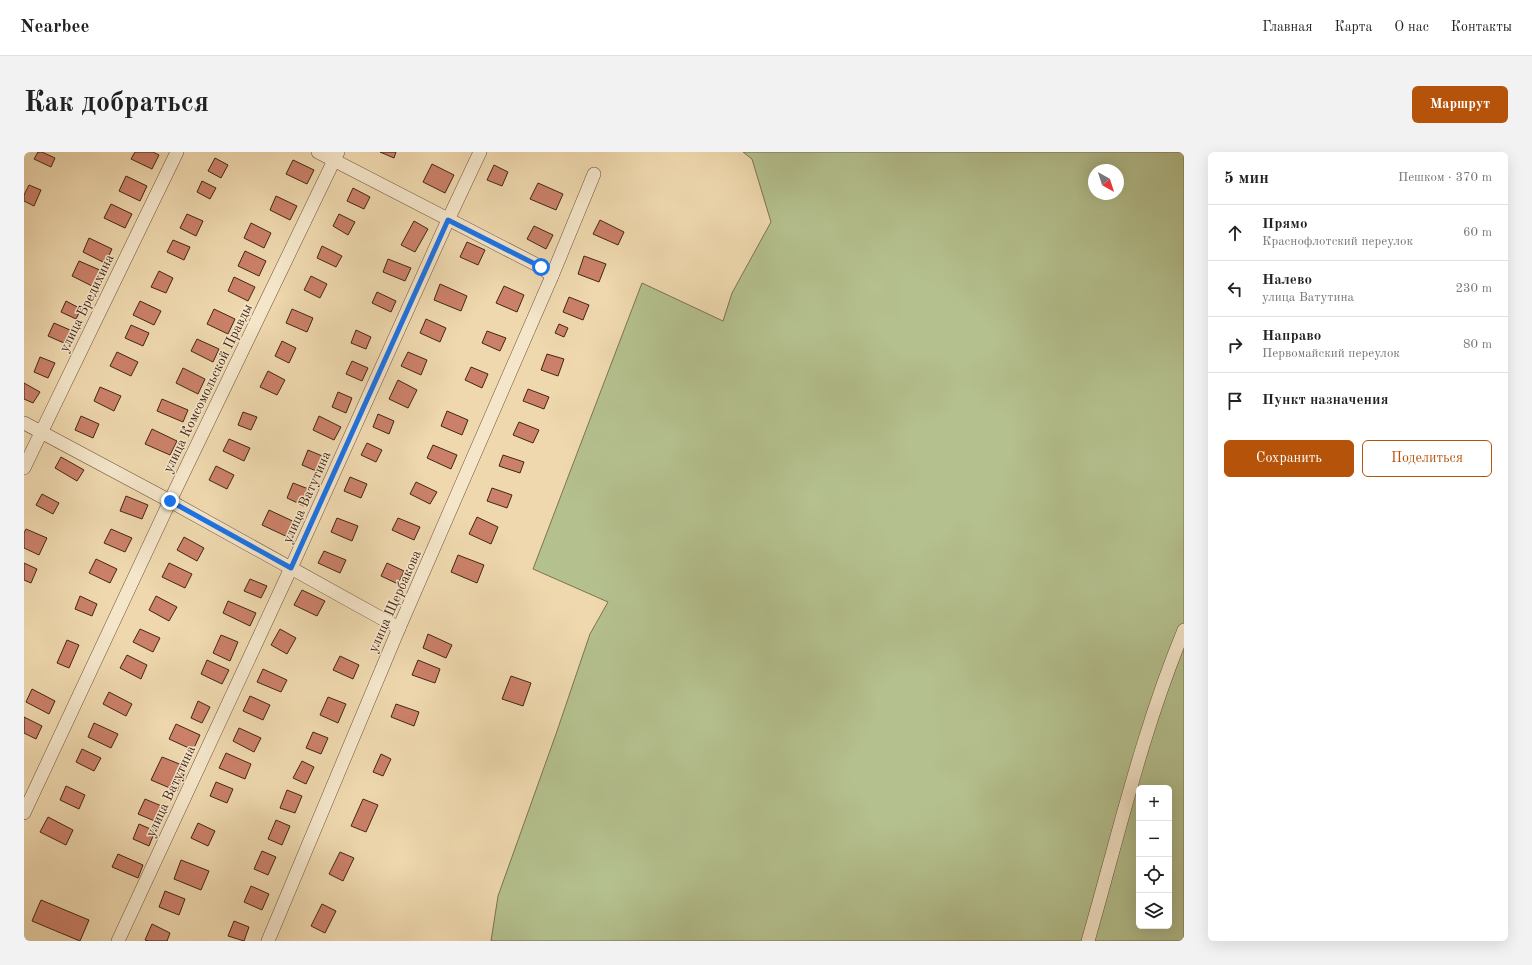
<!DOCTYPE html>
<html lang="ru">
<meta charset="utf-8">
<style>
:root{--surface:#fff;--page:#f2f2f2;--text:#222;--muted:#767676;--line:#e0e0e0;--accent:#b45309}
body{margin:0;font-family:"Old Standard TT",serif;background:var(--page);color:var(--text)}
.controls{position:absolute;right:12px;bottom:12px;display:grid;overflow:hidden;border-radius:6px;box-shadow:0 4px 16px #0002}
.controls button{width:36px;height:36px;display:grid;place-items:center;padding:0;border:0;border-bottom:1px solid var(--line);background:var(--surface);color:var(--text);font:20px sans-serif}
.compass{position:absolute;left:1064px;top:12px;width:36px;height:36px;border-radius:50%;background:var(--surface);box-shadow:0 4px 16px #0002;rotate:141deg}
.stop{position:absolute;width:12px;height:12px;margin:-9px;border:3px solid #1a73e8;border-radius:50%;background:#fff}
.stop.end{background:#1a73e8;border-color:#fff;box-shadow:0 1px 4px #0008}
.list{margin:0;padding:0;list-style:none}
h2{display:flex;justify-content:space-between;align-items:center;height:52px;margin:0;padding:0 16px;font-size:17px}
h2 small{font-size:13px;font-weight:400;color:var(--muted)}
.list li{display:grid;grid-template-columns:26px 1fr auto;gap:12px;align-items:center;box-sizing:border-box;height:56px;padding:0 16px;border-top:1px solid var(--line)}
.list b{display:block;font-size:15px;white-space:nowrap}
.list p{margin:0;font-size:13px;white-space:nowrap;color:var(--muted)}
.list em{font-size:13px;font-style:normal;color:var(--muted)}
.actions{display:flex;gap:8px;padding:12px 16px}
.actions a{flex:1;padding:9px 0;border:1px solid var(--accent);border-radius:6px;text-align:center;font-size:14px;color:var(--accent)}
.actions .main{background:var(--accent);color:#fff}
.icon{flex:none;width:22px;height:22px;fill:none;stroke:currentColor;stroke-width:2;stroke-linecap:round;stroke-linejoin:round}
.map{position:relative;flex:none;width:1160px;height:789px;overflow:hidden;border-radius:6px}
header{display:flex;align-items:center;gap:24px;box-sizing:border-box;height:56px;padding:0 20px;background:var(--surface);border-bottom:1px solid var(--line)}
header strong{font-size:19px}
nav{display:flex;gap:22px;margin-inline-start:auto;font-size:14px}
.intro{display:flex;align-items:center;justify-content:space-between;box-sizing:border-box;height:96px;padding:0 24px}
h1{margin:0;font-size:28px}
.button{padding:10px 18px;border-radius:6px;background:var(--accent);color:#fff;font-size:14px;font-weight:700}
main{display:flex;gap:24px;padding:0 24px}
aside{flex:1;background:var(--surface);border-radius:6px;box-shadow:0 4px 16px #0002}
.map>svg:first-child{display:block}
.green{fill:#b4c08e;stroke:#7b7352;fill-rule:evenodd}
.building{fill:#cb8169;stroke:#422617}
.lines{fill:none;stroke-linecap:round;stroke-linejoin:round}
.street-casing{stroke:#6d523d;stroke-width:14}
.street{stroke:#f5e6ca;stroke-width:13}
.route{stroke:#1a73e8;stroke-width:5}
.labels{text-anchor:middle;stroke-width:3;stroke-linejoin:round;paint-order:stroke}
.street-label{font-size:14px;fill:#422617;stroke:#f5e6ca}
</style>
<header>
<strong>Nearbee</strong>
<nav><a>Главная</a><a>Карта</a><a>О нас</a><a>Контакты</a></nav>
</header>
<div class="intro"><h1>Как добраться</h1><a class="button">Маршрут</a></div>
<main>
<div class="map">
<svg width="1160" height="789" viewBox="0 0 1160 789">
<rect width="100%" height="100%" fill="#efd8ae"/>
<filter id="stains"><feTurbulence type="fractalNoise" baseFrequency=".005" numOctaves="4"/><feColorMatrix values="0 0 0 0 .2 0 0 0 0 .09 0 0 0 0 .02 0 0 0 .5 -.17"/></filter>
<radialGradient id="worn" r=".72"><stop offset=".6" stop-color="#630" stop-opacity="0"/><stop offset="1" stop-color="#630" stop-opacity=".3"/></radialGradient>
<path class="green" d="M 719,0 L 1160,0 L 1160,789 L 467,789 L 474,744 L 532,582 L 566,482 L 584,450 L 509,417 L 618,131 L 699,169 L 708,141 L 747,70 L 728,7 ZM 1070,18 L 1094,18 L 1094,42 L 1070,42 ZM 1115,636 L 1145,636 L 1145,774 L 1115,774 Z"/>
<g class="building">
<path d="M 14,0 L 18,0 L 31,6 L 27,15 L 10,7 Z"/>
<path d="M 111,0 L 129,0 L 135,3 L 128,17 L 107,7 Z"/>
<path d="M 356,0 L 372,0 L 370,6 Z"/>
<path d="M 191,6 L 204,13 L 197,26 L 184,19 Z"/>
<path d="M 269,8 L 290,18 L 283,32 L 262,22 Z"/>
<path d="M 408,12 L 430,23 L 421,41 L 399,30 Z"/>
<path d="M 470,13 L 484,20 L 478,34 L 463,28 Z"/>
<path d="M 102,24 L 123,34 L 116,49 L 95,39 Z"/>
<path d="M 178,29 L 192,36 L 186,47 L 173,40 Z"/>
<path d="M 514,31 L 539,42 L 532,58 L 506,47 Z"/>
<path d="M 5,33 L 17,38 L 10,54 L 0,49 L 0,43 Z"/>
<path d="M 329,36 L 346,45 L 340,57 L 323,49 Z"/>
<path d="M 252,44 L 273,54 L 266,68 L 246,58 Z"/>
<path d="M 87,52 L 108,62 L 101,76 L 80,66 Z"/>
<path d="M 163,62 L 179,69 L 172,84 L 156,76 Z"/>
<path d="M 315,62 L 331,70 L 324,83 L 309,74 Z"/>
<path d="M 576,68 L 600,80 L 594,93 L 569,82 Z"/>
<path d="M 390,69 L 404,77 L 391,100 L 377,93 Z"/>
<path d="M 227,71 L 247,81 L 240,96 L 220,86 Z"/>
<path d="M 510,74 L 529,83 L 522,97 L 503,87 Z"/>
<path d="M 65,86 L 88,97 L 81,111 L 59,100 Z"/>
<path d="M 149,88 L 166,95 L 160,108 L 143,100 Z"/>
<path d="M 443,90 L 461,98 L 454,113 L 436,105 Z"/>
<path d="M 298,94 L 318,104 L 312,115 L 293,106 Z"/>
<path d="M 221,99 L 242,109 L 235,124 L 214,114 Z"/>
<path d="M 560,104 L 582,112 L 575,130 L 554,122 Z"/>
<path d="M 364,107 L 387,116 L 381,129 L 359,120 Z"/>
<path d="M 55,109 L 78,119 L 70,135 L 48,124 Z"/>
<path d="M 135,119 L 149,126 L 142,141 L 127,135 Z"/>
<path d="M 287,124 L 303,132 L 296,146 L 280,138 Z"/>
<path d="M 210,125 L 231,135 L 224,149 L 204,139 Z"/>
<path d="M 416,132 L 443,144 L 437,159 L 410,148 Z"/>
<path d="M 480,134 L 500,143 L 493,160 L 472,151 Z"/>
<path d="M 353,140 L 372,149 L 367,160 L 348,151 Z"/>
<path d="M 545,145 L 565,153 L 559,168 L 539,160 Z"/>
<path d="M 42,149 L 57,157 L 52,167 L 37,160 Z"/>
<path d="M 116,149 L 137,159 L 130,173 L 109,163 Z"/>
<path d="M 190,157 L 211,167 L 204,182 L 183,172 Z"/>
<path d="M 268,157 L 289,166 L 283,180 L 262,171 Z"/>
<path d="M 402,167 L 422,176 L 416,190 L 396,181 Z"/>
<path d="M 30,171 L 46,178 L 40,191 L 24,184 Z"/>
<path d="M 535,172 L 544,176 L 540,185 L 531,181 Z"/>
<path d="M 107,173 L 125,181 L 119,194 L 101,186 Z"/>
<path d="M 332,178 L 347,185 L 342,197 L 327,191 Z"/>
<path d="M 463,179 L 482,186 L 476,199 L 458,191 Z"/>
<path d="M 173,187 L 195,197 L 189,210 L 167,199 Z"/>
<path d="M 258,189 L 272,196 L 265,211 L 251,204 Z"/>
<path d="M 93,200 L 114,210 L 107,224 L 86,214 Z"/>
<path d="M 384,200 L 403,208 L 397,223 L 377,214 Z"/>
<path d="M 523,202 L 540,207 L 534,224 L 517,218 Z"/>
<path d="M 16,205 L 31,211 L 24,226 L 10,220 Z"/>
<path d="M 328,209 L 344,216 L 338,229 L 322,222 Z"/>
<path d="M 447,215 L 464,222 L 458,236 L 441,228 Z"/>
<path d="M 159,216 L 181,227 L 174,242 L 152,231 Z"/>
<path d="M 244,219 L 261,228 L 253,243 L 236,235 Z"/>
<path d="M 374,228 L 393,238 L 384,256 L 365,247 Z"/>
<path d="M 0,231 L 16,240 L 9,251 L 0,247 Z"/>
<path d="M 76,235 L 97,244 L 90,259 L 70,249 Z"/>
<path d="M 504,237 L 525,245 L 520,257 L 499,249 Z"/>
<path d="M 314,240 L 328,246 L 322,261 L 308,255 Z"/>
<path d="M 138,247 L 164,258 L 159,270 L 133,259 Z"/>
<path d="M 423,259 L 444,268 L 438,283 L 417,274 Z"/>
<path d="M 219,260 L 233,265 L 227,278 L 214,273 Z"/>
<path d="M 354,262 L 370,269 L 365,282 L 349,275 Z"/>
<path d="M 57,264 L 75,272 L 69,286 L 51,278 Z"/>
<path d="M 295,264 L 317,275 L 310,288 L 289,278 Z"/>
<path d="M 495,270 L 515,278 L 509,291 L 489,283 Z"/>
<path d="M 128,277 L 153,289 L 146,303 L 121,292 Z"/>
<path d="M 205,287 L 226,296 L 220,309 L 199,299 Z"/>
<path d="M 343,291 L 358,298 L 352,310 L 337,303 Z"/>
<path d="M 409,293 L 433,303 L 427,317 L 403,306 Z"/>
<path d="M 284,298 L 303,306 L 297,321 L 278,313 Z"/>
<path d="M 479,303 L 500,310 L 496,321 L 475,314 Z"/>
<path d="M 37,305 L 60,318 L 53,329 L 31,316 Z"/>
<path d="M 192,314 L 210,323 L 203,337 L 185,328 Z"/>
<path d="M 326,325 L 343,332 L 337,346 L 320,339 Z"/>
<path d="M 392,330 L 413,340 L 406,352 L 386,342 Z"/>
<path d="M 269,331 L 287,338 L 280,354 L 263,346 Z"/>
<path d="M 468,336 L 488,343 L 483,356 L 463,349 Z"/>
<path d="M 18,342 L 35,351 L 29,362 L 12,353 Z"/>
<path d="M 102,344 L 124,353 L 118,367 L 96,359 Z"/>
<path d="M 245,358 L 275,372 L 268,387 L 238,373 Z"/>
<path d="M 453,365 L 474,375 L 467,392 L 445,382 Z"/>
<path d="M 313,366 L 334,374 L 328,389 L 307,380 Z"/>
<path d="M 374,366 L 396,375 L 390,388 L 368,378 Z"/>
<path d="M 2,377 L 23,386 L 15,403 L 0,396 L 0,381 Z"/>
<path d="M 87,377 L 108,386 L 101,400 L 80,391 Z"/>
<path d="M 160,385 L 180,396 L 173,409 L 153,398 Z"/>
<path d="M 300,399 L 322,408 L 316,421 L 294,411 Z"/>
<path d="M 434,403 L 460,413 L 453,431 L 427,420 Z"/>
<path d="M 72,407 L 93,417 L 86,431 L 65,421 Z"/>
<path d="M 0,411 L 13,417 L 7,431 L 0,428 Z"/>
<path d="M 145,411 L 168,422 L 161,436 L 138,425 Z"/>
<path d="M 363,411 L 380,419 L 374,432 L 357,424 Z"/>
<path d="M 226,427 L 243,434 L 237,446 L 220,439 Z"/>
<path d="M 278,438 L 301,449 L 293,464 L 270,453 Z"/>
<path d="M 56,444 L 73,452 L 68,464 L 51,457 Z"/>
<path d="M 132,444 L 153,455 L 145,469 L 125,458 Z"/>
<path d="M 204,449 L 232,461 L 226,474 L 199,461 Z"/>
<path d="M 116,477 L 136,486 L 129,500 L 109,490 Z"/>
<path d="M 256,477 L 272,486 L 263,502 L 247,493 Z"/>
<path d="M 404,482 L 428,493 L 422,506 L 399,496 Z"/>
<path d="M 197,483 L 214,490 L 206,509 L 189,501 Z"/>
<path d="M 43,488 L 55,493 L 45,516 L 33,511 Z"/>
<path d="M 103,503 L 123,513 L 117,527 L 96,516 Z"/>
<path d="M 316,504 L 335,513 L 329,527 L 309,518 Z"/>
<path d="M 183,508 L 205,518 L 198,532 L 177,522 Z"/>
<path d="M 394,508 L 416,517 L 411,531 L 388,523 Z"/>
<path d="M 239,517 L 263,528 L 257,540 L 233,530 Z"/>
<path d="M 487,524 L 507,531 L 499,554 L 478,547 Z"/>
<path d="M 8,537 L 31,549 L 25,562 L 2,550 Z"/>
<path d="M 85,540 L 108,552 L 102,564 L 79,552 Z"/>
<path d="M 226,544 L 246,553 L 239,568 L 219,559 Z"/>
<path d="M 304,545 L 322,552 L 314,571 L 296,563 Z"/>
<path d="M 174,549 L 186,555 L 178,571 L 167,566 Z"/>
<path d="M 372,552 L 395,560 L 390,574 L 367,565 Z"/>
<path d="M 0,565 L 18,574 L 12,587 L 0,581 Z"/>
<path d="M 70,571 L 94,582 L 87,596 L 64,585 Z"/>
<path d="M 152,572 L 176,583 L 169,598 L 145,587 Z"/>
<path d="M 215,576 L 237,586 L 230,600 L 209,589 Z"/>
<path d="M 289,580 L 304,586 L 297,602 L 282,596 Z"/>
<path d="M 58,597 L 77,606 L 70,619 L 52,610 Z"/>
<path d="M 202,601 L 227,612 L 221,627 L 195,616 Z"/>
<path d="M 357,602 L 367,607 L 359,624 L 349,620 Z"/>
<path d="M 138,605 L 163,615 L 153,639 L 127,628 Z"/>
<path d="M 278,609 L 290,615 L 282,632 L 269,626 Z"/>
<path d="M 192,630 L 209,637 L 203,651 L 186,644 Z"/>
<path d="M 42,634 L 61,643 L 55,657 L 36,648 Z"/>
<path d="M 263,638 L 278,644 L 271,661 L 256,656 Z"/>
<path d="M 121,647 L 140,655 L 133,670 L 114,662 Z"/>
<path d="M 339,647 L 354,653 L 342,680 L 327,674 Z"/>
<path d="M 24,665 L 49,678 L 42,693 L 16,680 Z"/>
<path d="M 252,668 L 266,674 L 258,693 L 244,687 Z"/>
<path d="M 174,671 L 191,679 L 184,694 L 167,686 Z"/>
<path d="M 115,672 L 131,679 L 125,694 L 109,687 Z"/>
<path d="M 238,699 L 252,705 L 244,723 L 230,717 Z"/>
<path d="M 316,700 L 330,706 L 319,729 L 305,722 Z"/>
<path d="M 94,702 L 119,713 L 114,726 L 88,715 Z"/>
<path d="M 157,708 L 185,719 L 177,738 L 150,727 Z"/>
<path d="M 227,734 L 245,742 L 238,758 L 220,750 Z"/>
<path d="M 141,739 L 161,747 L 155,763 L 135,755 Z"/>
<path d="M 17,748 L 65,768 L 56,789 L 8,769 Z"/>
<path d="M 298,752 L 312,759 L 301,781 L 287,774 Z"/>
<path d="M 210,769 L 225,775 L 220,789 L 204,784 Z"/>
<path d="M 128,772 L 146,781 L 143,789 L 124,789 L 121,788 Z"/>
</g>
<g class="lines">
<g class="street-casing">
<g id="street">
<path d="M 294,0 L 517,115 L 528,124"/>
<path d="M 0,271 L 146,349 L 375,476"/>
<path d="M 0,316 L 153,0"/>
<path d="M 0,661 L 146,349 L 314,0"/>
<path d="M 94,789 L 267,416 L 424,68 L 456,0"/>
<path d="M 244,789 L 375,476 L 528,124 L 570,22"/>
<path d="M 1064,789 C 1094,685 1118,579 1160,478"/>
</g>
</g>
<use href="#street" class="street"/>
</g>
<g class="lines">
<path class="route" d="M 146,349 L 267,416 L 424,68 L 517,115"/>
</g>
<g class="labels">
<g class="street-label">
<text transform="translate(62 151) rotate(-64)" y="5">улица Бредихина</text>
<text transform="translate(183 236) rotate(-64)" y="5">улица Комсомольской Правды</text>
<text transform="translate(282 345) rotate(-66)" y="5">улица Ватутина</text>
<text transform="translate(370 449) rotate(-66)" y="5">улица Щербакова</text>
<text transform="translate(146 639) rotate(-65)" y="5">улица Ватутина</text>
</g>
</g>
<rect width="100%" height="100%" filter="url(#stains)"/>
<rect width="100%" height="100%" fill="url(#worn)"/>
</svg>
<div class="controls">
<button>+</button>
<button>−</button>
<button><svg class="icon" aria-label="locate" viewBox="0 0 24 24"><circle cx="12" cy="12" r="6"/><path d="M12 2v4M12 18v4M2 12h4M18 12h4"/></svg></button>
<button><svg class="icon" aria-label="layers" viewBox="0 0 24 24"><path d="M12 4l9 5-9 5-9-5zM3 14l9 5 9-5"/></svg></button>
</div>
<svg class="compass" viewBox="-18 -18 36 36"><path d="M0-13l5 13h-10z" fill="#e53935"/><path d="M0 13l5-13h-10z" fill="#767676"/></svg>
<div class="stop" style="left:517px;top:115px"></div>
<div class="stop end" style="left:146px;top:349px"></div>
</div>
<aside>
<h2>5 мин<small>Пешком · 370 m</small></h2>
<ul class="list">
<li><svg class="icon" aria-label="ahead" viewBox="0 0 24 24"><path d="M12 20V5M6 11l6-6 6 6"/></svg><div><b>Прямо</b><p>Краснофлотский переулок</p></div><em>60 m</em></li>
<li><svg class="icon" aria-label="left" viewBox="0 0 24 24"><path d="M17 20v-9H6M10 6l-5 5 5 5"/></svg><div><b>Налево</b><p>улица Ватутина</p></div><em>230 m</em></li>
<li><svg class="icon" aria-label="right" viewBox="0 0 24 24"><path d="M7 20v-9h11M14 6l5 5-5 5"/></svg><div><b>Направо</b><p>Первомайский переулок</p></div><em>80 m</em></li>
<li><svg class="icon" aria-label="arrive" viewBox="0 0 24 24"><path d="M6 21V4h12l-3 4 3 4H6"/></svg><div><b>Пункт назначения</b></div></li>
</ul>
<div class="actions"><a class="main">Сохранить</a><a>Поделиться</a></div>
</aside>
</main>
